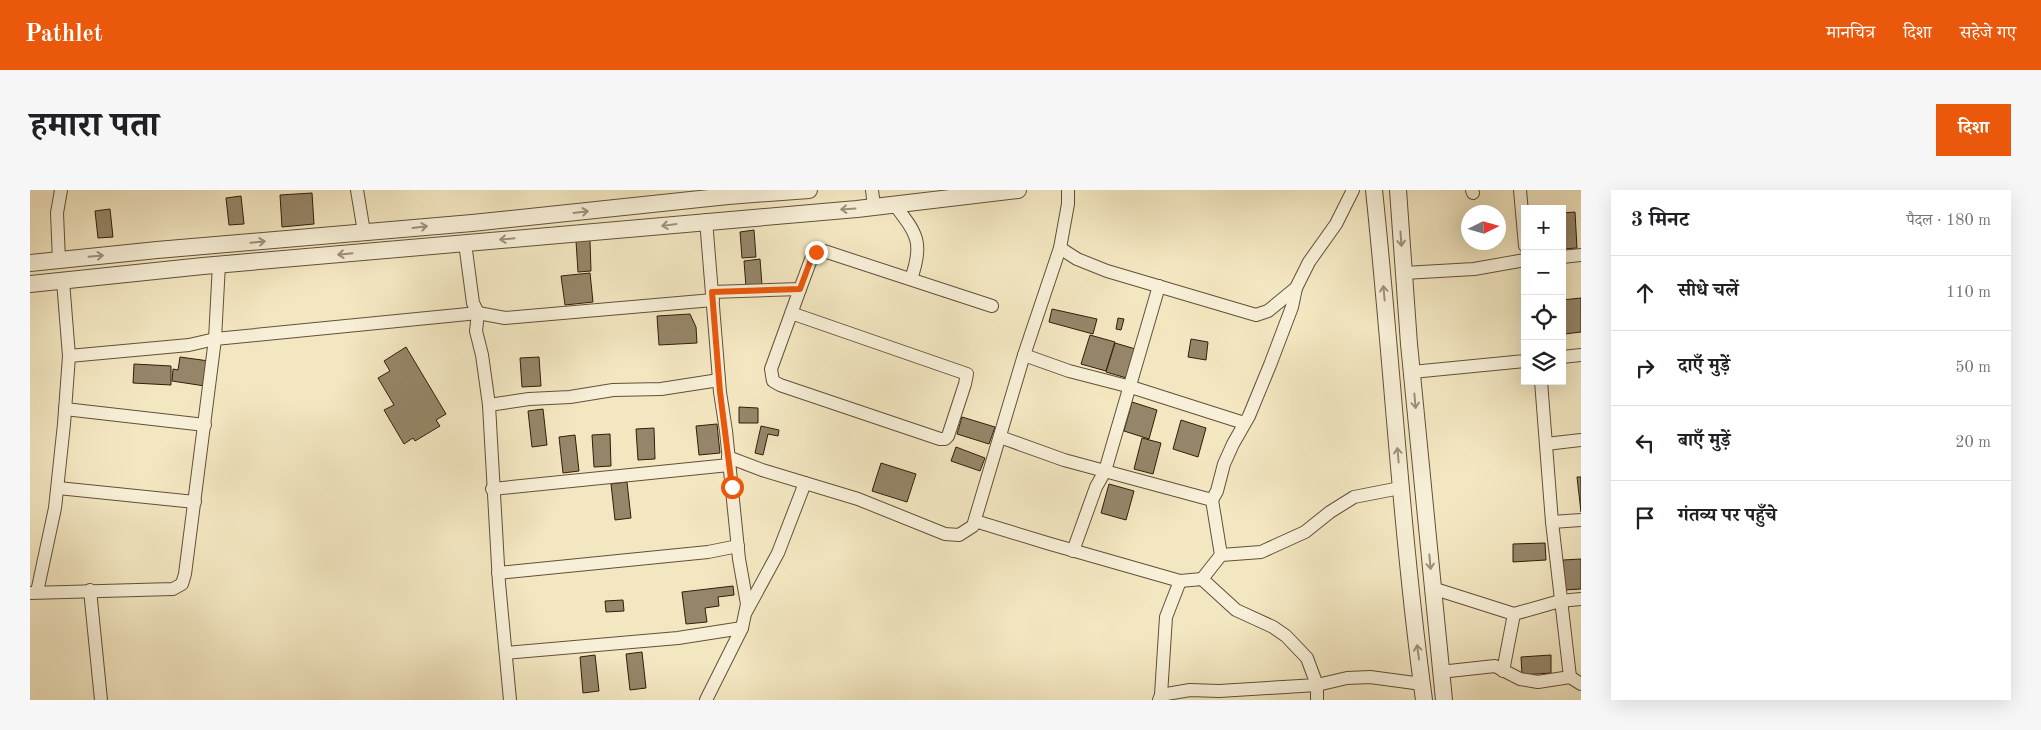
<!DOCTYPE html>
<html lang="hi">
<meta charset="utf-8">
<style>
:root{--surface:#fff;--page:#f6f6f6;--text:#202124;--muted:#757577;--line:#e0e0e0;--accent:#ea580c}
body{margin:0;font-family:"Old Standard TT","Noto Serif Devanagari",serif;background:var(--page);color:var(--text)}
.controls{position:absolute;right:15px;top:15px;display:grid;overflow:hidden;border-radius:0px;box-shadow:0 5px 20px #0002}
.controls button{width:45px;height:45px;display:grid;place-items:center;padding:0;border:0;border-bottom:1px solid var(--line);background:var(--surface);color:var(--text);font:25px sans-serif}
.compass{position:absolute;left:1431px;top:15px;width:45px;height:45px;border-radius:50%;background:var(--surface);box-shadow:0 5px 20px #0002;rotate:85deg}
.stop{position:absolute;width:15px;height:15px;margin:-11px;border:4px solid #ea580c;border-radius:50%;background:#fff}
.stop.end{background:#ea580c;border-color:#fff;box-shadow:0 1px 5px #0008}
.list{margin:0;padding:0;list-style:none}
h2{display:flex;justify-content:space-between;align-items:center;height:65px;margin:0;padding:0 20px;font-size:21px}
h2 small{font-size:16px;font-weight:400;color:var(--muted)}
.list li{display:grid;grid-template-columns:32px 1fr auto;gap:15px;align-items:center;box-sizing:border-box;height:75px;padding:0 20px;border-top:1px solid var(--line)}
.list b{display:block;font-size:19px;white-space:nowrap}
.list em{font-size:16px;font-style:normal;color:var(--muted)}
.icon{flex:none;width:28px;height:28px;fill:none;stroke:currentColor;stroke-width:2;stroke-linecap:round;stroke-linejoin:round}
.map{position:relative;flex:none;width:1551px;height:510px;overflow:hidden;border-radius:0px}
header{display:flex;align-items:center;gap:30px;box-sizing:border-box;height:70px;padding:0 25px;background:var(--accent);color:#fff}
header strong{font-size:24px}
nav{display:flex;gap:28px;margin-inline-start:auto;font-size:18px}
.intro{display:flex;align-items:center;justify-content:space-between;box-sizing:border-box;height:120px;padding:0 30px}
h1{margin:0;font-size:35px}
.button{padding:12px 22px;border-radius:0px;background:var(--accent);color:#fff;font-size:18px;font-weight:700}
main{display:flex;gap:30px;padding:0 30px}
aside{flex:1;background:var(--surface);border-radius:0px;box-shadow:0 5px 20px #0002}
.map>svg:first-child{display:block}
.building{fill:#968669;stroke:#321d0a}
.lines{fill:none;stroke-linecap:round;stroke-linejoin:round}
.minor-casing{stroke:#625038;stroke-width:14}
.tertiary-casing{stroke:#625038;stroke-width:18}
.minor{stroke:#f7efd7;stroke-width:12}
.tertiary{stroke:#f7efd7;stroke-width:16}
.oneway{stroke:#9e907b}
.route{stroke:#ea580c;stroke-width:6}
</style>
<header>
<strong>Pathlet</strong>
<nav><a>मानचित्र</a><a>दिशा</a><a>सहेजे गए</a></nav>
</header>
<div class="intro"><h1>हमारा पता</h1><a class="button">दिशा</a></div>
<main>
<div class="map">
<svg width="1551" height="510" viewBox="0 0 1551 510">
<rect width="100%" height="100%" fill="#f3e7c1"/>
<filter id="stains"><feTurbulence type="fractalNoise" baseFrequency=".004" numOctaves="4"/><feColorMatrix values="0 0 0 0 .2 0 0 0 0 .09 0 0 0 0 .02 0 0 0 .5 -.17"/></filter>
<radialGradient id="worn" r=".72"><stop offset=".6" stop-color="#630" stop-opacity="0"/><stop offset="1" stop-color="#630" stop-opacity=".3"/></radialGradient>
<g class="building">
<path d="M 282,3 L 284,34 L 252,37 L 250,5 Z"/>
<path d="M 211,6 L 214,34 L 199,35 L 196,8 Z"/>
<path d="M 80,19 L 83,47 L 68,48 L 65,21 Z"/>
<path d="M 1545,22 L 1547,58 L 1532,59 L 1532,23 Z"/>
<path d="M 724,40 L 726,67 L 712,68 L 710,42 Z"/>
<path d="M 560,50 L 561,81 L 548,82 L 546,51 Z"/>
<path d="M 730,69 L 732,95 L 716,97 L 714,71 Z"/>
<path d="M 560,83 L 563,112 L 535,115 L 531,86 Z"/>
<path d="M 1551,108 L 1551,142 L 1535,144 L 1532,110 Z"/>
<path d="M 1022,119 L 1067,129 L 1063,144 L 1019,132 Z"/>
<path d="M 660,124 L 666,137 L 667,153 L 629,155 L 627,126 Z"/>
<path d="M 1088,128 L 1094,129 L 1091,140 L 1086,139 Z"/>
<path d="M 1060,145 L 1085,152 L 1076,181 L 1051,174 Z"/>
<path d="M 1161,149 L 1178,152 L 1176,170 L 1158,167 Z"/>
<path d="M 1085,153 L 1109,160 L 1100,189 L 1076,182 Z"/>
<path d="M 376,157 L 416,224 L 406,230 L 410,236 L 385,251 L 383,248 L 374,254 L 354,220 L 364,215 L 348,188 L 360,181 L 354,171 Z"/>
<path d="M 150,167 L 179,171 L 175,196 L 142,191 L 143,179 L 148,180 Z"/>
<path d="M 509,167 L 511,196 L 492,197 L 490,168 Z"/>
<path d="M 104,174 L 141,176 L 141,195 L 103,193 Z"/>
<path d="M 1102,212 L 1127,220 L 1119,249 L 1094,241 Z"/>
<path d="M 709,217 L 728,218 L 728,233 L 709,233 Z"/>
<path d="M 513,219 L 517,255 L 502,257 L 498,221 Z"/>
<path d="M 932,227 L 965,237 L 959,254 L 927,244 Z"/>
<path d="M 1151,230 L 1176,238 L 1168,267 L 1143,259 Z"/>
<path d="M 687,234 L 690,263 L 669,265 L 666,236 Z"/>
<path d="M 731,236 L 749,240 L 748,246 L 738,244 L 733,265 L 725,263 Z"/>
<path d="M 624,238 L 625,269 L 608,270 L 606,239 Z"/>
<path d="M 580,244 L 581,276 L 564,277 L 562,245 Z"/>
<path d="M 545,245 L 549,281 L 533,283 L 529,247 Z"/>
<path d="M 1112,248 L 1131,253 L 1123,284 L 1104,279 Z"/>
<path d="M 926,257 L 955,268 L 950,281 L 921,271 Z"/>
<path d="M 851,273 L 886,284 L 877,312 L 842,301 Z"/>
<path d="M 1547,287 L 1551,287 L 1551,322 Z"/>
<path d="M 597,292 L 601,328 L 585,330 L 581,294 Z"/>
<path d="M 1079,294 L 1104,301 L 1096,330 L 1071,323 Z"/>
<path d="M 1515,353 L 1516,370 L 1483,372 L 1483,354 Z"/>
<path d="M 1551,369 L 1551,399 L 1534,400 L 1533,370 Z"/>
<path d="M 703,396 L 704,405 L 688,407 L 689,416 L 675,418 L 677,432 L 656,434 L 652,402 Z"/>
<path d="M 593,410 L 594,421 L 576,422 L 575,411 Z"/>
<path d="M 612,462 L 616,498 L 600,500 L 596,464 Z"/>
<path d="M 565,465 L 569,501 L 553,503 L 550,467 Z"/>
<path d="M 1521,465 L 1521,483 L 1492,485 L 1491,467 Z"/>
</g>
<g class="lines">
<g class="minor-casing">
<g id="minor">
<path d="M 327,0 L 334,42"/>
<path d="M 842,0 L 844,16"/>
<path d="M 1442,0 L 1443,3"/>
<path d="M 1490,0 L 1495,56"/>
<path d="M 864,14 C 887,44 894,52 881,89"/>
<path d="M 435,53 L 443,113 L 448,123 L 446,141 L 452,165 L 459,215 L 469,393 L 480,510"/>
<path d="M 1030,58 L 1047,69 L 1077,81 L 1226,125 L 1238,121 L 1266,98 L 1279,72 L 1306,34 L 1323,0"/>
<path d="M 1532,67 L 1551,65"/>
<path d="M 29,70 L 27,23 L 31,0"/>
<path d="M 1374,83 L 1444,79 L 1495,70"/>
<path d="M 682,102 L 770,99 L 783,64 L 786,61 L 794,61 L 962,116"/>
<path d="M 761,123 L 937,184 L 935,194 L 918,246 L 915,249 L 910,249 L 750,195 L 743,191 L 741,179 L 770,99"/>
<path d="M 994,165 L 1039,181 L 1101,197 L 1214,233"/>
<path d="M 39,166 L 159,155 L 185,149 L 448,123 L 475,128 L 683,110"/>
<path d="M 1532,167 L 1551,165"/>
<path d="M 1382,182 L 1495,171"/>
<path d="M 1511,191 L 1522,332 L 1540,487"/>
<path d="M 459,215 L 499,209 L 540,207 L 583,200 L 631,199 L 689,190"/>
<path d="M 35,219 L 175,235"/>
<path d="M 970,247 L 1034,270 L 1182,310"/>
<path d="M 1516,254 L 1551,250"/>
<path d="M 698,267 L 732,280 L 828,309 L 915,344 L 929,345 L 943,336 L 994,165 L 1030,58 L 1038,14 L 1038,0"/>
<path d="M 28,298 L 165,312"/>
<path d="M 462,299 L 699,275"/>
<path d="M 945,331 L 1017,353 L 1150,391 L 1172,389 L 1206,420 L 1243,437 L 1256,446 L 1277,468 L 1287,495 L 1189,501 L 1160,500 L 1131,505"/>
<path d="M 1522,332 L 1551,330"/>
<path d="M 1043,361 L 1066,297 L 1075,281 L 1129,96"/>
<path d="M 1191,365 L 1231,362 L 1275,342 L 1300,322 L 1324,307 L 1370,298"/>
<path d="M 468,383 L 678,362 L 708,356"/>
<path d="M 1172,389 L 1191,365 L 1182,310 L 1187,301 L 1194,274 L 1203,254 L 1219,226 L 1240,175 L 1262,117 L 1266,98"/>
<path d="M 1402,398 L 1484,424 L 1530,411 L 1551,409"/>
<path d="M 60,400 L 71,510"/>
<path d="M 7,402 L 25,318 L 34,234 L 39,166 L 33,91"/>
<path d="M 0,403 L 143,399 L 152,394 L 155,384 L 185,149 L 189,74"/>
<path d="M 716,422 L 748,363 L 775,293"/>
<path d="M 476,463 L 648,448 L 712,438"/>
<path d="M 1473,481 L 1484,424"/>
<path d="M 1410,482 L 1465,476 L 1490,489 L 1508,492 L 1540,487 L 1551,494"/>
<path d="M 676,510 L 712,438 L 717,414 L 709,369 L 696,241 L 690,202 L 676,30"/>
<path d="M 1129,510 L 1131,505 L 1136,427 L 1150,391"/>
<path d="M 1287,510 L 1287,495 L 1317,488 L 1340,487 L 1392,494"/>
</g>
</g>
<g class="tertiary-casing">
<g id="tertiary">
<path d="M 1344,0 C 1362,170 1371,341 1394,510"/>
<path d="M 1368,0 L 1379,154 L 1414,510"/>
<path d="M 0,73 L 127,60 L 442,33 L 698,6 L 779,0"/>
<path d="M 0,94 L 173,76 L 827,19 L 988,0"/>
</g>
</g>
<use href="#minor" class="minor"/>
<use href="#tertiary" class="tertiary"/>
</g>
<defs><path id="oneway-shaft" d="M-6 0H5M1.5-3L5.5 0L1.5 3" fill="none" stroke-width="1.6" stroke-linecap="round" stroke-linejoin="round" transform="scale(1.25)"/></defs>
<g class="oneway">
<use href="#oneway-shaft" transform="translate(818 19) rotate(176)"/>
<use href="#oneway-shaft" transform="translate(551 22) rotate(-7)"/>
<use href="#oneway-shaft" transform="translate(639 35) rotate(172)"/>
<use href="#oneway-shaft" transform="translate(390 37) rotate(-7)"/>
<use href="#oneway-shaft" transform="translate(477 49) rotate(175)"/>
<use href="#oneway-shaft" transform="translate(1371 49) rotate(86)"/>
<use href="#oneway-shaft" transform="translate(228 52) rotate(-6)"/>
<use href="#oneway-shaft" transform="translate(315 64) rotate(174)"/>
<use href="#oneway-shaft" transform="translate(66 66) rotate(-5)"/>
<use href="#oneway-shaft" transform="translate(1354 103) rotate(-95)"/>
<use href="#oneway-shaft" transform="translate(1385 211) rotate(85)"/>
<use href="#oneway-shaft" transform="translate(1368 265) rotate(-95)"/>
<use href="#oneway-shaft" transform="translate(1400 372) rotate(85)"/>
<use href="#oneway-shaft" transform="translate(1388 462) rotate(-98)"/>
</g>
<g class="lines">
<path class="route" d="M 702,297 L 690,202 L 682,102 L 770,99 L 783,64 L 786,62"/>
</g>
<rect width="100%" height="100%" filter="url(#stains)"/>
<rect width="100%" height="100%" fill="url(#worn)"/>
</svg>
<div class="controls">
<button>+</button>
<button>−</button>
<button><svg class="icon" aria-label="locate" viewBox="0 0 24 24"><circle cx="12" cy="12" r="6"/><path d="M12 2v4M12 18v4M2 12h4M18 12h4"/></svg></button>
<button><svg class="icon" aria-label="layers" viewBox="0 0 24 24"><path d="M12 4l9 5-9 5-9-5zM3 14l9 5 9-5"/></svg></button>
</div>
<svg class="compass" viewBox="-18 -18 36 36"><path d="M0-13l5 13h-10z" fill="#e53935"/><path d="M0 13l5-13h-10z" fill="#757577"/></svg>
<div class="stop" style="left:702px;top:297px"></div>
<div class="stop end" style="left:786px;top:62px"></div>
</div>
<aside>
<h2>3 मिनट<small>पैदल · 180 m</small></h2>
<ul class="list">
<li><svg class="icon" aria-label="ahead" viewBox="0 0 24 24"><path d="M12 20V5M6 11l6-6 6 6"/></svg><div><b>सीधे चलें</b></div><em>110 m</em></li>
<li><svg class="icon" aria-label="right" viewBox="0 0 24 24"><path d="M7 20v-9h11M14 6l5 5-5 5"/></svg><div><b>दाएँ मुड़ें</b></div><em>50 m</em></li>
<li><svg class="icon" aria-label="left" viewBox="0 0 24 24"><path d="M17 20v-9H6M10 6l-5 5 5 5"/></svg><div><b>बाएँ मुड़ें</b></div><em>20 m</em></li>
<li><svg class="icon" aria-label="arrive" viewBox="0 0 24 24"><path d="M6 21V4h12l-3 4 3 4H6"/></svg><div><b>गंतव्य पर पहुँचे</b></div></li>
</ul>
</aside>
</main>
